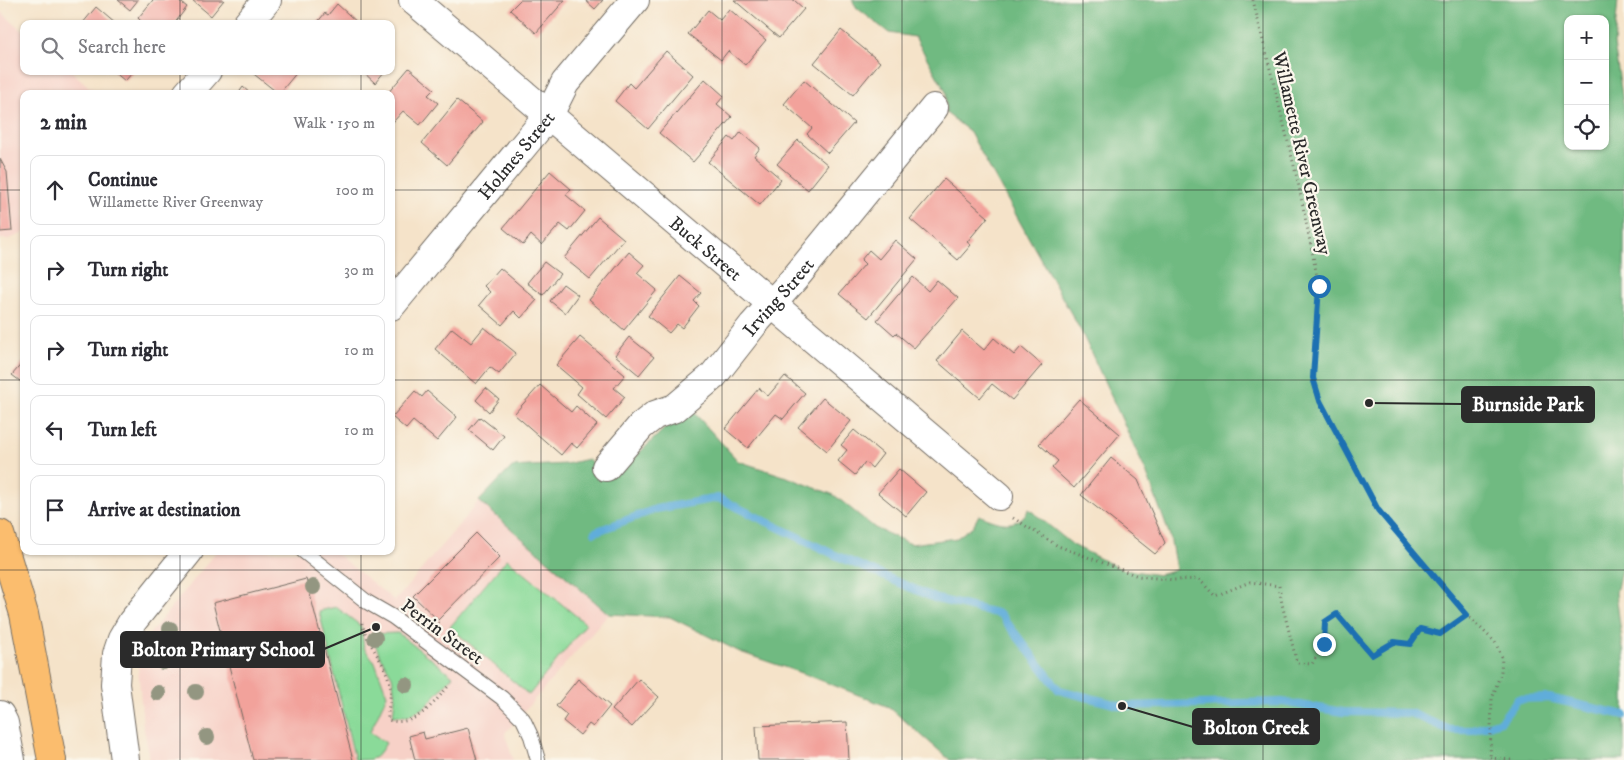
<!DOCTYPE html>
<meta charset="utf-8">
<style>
:root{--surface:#fff;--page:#f7f7f7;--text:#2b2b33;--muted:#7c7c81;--line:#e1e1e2}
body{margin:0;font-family:"IM FELL DW Pica",serif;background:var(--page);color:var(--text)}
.controls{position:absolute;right:15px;top:15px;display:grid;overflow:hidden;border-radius:10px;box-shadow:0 1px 4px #0004}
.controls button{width:45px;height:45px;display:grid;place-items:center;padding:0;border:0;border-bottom:1px solid var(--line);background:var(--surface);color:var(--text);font:25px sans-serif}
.stop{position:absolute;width:15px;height:15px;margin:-11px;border:4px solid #1f6fb2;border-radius:50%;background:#fff}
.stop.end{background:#1f6fb2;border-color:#fff;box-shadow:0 1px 5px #0008}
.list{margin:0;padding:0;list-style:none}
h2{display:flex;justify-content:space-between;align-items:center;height:65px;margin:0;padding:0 20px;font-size:21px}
h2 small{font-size:16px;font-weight:400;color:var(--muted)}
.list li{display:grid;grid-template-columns:32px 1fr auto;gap:15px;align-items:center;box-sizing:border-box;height:70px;margin:0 10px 10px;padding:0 10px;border:1px solid var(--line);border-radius:10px}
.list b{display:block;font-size:19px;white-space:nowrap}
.list p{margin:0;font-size:16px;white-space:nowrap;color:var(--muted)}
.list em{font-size:16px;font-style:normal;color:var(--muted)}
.icon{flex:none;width:28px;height:28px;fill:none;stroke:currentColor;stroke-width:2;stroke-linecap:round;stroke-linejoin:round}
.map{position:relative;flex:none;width:1624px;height:760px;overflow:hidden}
.search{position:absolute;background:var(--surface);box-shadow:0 1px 4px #0004;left:20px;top:20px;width:375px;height:55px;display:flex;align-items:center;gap:12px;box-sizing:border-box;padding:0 18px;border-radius:10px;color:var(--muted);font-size:19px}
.panel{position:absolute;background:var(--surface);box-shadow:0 1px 4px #0004;left:20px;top:90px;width:375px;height:465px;border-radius:10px}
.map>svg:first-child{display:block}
.built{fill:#f7d1c7}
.green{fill:#8ada99;stroke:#5a8262}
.forest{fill:#6fba81;stroke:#4d7256;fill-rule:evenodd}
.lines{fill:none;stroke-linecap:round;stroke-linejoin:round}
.stream{stroke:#61adda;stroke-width:8}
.building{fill:#f2a29b}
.lane-casing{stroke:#726b62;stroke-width:16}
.street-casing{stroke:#726b62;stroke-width:30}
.primary-casing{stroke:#726b62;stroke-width:30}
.path{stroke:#726b62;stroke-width:3;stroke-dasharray:1 4;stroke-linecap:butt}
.lane{stroke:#fff;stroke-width:14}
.street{stroke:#fff;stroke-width:28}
.primary{stroke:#fbbd6e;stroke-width:28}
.tree{fill:#939681}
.route{stroke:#1f6fb2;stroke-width:6}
.grid{fill:none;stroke:#2b2b2b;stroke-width:1;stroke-opacity:0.55}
.labels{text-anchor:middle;stroke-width:4.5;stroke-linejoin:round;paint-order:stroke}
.street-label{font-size:19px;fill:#2b2b2b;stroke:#fbf7ec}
.leader{fill:none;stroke:#2b2b2b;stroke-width:2}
.callout-dot{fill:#2b2b2b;stroke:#fbf7ec;stroke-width:2}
.callout{fill:#2b2b2b;stroke:#2b2b2b;stroke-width:2}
.callout-label{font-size:20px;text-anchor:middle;font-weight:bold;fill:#fff}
</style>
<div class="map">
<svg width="1624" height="760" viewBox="0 0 1624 760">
<rect width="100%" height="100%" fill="#fbf7ec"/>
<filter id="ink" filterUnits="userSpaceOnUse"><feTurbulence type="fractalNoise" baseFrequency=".02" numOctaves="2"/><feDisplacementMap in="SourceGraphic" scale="10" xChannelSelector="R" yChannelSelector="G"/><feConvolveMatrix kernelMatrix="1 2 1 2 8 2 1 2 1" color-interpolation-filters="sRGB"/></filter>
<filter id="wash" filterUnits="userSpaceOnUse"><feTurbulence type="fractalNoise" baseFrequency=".0096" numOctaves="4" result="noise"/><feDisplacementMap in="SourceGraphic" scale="20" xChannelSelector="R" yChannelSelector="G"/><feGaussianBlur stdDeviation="1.12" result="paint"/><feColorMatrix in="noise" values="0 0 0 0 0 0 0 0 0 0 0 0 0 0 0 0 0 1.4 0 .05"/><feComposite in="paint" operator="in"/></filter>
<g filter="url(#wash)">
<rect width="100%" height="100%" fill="#f5e3c9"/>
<g class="built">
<path d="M 0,11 L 24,32 L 24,71 L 71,71 L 97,94 L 24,94 L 24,233 L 9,239 L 0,239 Z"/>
<path d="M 479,501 L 609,614 L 505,733 L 513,760 L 150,760 L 143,724 L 138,667 L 144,641 L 217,551 L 333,551 L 395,601 Z"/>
</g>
<g class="green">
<path d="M 507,559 L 586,624 L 529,695 L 450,627 Z"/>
<path d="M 336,607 L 361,626 L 364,648 L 375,662 L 387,695 L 370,732 L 386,743 C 376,760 374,760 355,760 L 319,611 Z"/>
<path d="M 398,633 L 453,676 L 425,707 L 408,716 L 393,716 L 395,696 L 392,676 L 380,656 L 371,634 Z"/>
</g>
<path class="forest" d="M 852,0 L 1618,0 L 1614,44 L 1624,108 L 1624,557 L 1616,593 L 1624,657 L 1624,760 L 950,760 L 889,707 L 810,676 L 740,652 L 670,617 L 609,614 L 479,501 L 512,467 L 566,464 L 588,459 L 611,477 L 635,457 L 688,406 L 738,461 L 787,477 L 834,495 L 875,528 L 911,544 L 957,538 L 973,526 L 979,515 C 998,523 1016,531 1029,509 L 1073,545 L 1121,569 L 1159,575 L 1176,570 L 1170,536 L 1147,474 L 1082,333 L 969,131 L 946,113 L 946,92 L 915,37 L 889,33 L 857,8 ZM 1568,19 L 1605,19 L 1605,146 L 1568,146 Z"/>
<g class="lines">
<path class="stream" d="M 595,532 L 656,509 L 718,498 L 835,555 L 937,599 L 1000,614 L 1059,690 L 1122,706 L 1282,702 L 1343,712 L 1410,713 L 1450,730 L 1473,730 L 1501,721 L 1518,699 L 1549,698 L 1624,715"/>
</g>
<g id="blocks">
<g class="building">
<path d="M 118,0 L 138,0 L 130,10 Z"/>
<path d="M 153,0 L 178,0 L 187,7 L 174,24 L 144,24 L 138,18 Z"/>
<path d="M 192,0 L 224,0 L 211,16 Z"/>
<path d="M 520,0 L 565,0 L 536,33 L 510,10 Z"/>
<path d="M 585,0 L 603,0 L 595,9 Z"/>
<path d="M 734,0 L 794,0 L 804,9 L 779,38 Z"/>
<path d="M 337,4 L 359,24 L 316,24 L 325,13 L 328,15 Z"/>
<path d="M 96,7 L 116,24 L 82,24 Z"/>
<path d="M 729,9 L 766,40 L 745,65 L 728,51 L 721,60 L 688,34 L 708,10 L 720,20 Z"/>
<path d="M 841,30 L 880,62 L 853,95 L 814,63 Z"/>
<path d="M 666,51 L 693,75 L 648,129 L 615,101 L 629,83 L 634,88 Z"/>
<path d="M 409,68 L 434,89 L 428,95 L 438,103 L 420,125 L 403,111 L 393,122 L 391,120 L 391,94 L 387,94 Z"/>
<path d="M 113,71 L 134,71 L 125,81 Z"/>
<path d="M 250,71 L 298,71 L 279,94 Z"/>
<path d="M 362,71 L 385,71 L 375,83 Z"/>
<path d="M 705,79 L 724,96 L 717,104 L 732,117 L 693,162 L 659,133 Z"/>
<path d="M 804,80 L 854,123 L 828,153 L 807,134 L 812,128 L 784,104 Z"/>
<path d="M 243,87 L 251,94 L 238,94 Z"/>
<path d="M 457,100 L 483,122 L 447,165 L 422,143 Z"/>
<path d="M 741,132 L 760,148 L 754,156 L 781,179 L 760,205 L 708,162 L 729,137 L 734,141 Z"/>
<path d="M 798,140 L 828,165 L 808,190 L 777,164 Z"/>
<path d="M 0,159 L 7,172 L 12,231 L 0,232 Z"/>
<path d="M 550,171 L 571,189 L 566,195 L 585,211 L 569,231 L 560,224 L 542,245 L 531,235 L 523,245 L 503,228 Z"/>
<path d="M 944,179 L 988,217 L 967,242 L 971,245 L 958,260 L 910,219 Z"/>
<path d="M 598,217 L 624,239 L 590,279 L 564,258 Z"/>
<path d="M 895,240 L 917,259 L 868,318 L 839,294 L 865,264 L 861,260 L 869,250 L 879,259 Z"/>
<path d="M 629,252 L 644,265 L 637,273 L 657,290 L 624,330 L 589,300 Z"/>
<path d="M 544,262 L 560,274 L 543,295 L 527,283 Z"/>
<path d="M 500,268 L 537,300 L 521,318 L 514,311 L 502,325 L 479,305 L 490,292 L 484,286 Z"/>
<path d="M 680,276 L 701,293 L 694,301 L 699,306 L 682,328 L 677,324 L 669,333 L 648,316 Z"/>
<path d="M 913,277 L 928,291 L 937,280 L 958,298 L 914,348 L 896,333 L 894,335 L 877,320 Z"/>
<path d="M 563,284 L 578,295 L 565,313 L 550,301 Z"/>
<path d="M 484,327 L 516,353 L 499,374 L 490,367 L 476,384 L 435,349 L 452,328 L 471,343 Z"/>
<path d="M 962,331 L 984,350 L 994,338 L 1014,355 L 1021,347 L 1042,365 L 1012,400 L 992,384 L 980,398 L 937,361 Z"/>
<path d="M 580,337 L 625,375 L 614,388 L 625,397 L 606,419 L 577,394 L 582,387 L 556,365 Z"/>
<path d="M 629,337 L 654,357 L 639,375 L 615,355 Z"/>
<path d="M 24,361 L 24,384 L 12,375 Z"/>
<path d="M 785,376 L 805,393 L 783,419 L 776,414 L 748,448 L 725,429 L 759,388 L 768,396 Z"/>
<path d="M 540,385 L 571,412 L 576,406 L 597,425 L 577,448 L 571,443 L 561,455 L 514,414 Z"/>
<path d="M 486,388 L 499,399 L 489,412 L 476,400 Z"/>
<path d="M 415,391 L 422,397 L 427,391 L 457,417 L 437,441 L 413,421 L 406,429 L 392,417 Z"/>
<path d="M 823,398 L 851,421 L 827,451 L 798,427 Z"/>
<path d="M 1079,399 L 1120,434 L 1074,488 L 1052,468 L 1058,461 L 1039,444 Z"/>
<path d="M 480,417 L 504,436 L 493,450 L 469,430 Z"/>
<path d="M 854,430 L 883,454 L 872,468 L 865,462 L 855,475 L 838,461 L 847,450 L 841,445 Z"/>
<path d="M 1111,458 L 1138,480 L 1165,543 L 1155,554 L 1081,495 Z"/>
<path d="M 899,469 L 926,492 L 906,516 L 878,493 Z"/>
<path d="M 476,533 L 500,557 L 438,620 L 413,596 Z"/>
<path d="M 306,579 L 353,760 L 253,760 L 213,603 Z"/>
<path d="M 578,679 L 610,706 L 593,727 L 589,724 L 580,735 L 563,721 L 567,715 L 556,706 Z"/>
<path d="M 639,679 L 659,697 L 632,727 L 612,710 Z"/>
<path d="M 847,722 L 849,760 L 758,760 L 756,726 Z"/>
<path d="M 468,728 L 477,760 L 415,760 L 409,736 L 423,732 L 425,739 Z"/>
</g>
</g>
</g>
<g filter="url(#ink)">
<use href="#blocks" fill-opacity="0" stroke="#726b62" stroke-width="1"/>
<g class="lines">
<g class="lane-casing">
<path id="lane" d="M 303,551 L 367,602 L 393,617 L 502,698 L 523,719 L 531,736 L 538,760"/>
</g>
<g class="street-casing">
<g id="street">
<path id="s1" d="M 413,0 L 999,496"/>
<path d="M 247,24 L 267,0"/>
<path d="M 187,94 L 207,71"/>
<path id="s2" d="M 391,306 L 549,115 L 565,83 L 635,0"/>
<path id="s3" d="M 606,467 L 641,426 L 655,415 L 675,408 L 713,376 L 753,325 L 795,278 L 934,108"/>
<path d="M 0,715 L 4,723 L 11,760"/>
<path d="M 125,760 L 115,684 L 117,654 L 122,639 L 132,622 L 189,551"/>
</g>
</g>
<g class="primary-casing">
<path id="primary" d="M 0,534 L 24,614 L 52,760"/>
</g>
<g class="path">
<path d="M 1253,0 L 1298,182 L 1319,286 L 1313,378 L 1320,401 L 1378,509 L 1467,615 L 1495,642 L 1502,657 L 1501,672 L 1492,699 L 1490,760"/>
<path d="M 1013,518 L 1058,546 L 1138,576 L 1174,580 L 1199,579 L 1215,596 L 1250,582 L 1279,586 L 1282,604 L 1297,663 L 1312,664 L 1324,644 L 1325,622 L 1337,614 L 1372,655 L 1394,642 L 1410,644 L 1420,629 L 1440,634 L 1467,615"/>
<path d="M 433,621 L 440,624"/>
<path d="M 362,623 C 367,645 386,662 390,685 C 392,697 387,708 388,720 C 416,728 434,703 450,684"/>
<path d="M 1490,758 L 1511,760"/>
</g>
<use href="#lane" class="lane"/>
<use href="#street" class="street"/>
<use href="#primary" class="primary"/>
</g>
<g class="tree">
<circle cx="313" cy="587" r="8"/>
<circle cx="170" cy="629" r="8"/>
<circle cx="375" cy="638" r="8"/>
<circle cx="163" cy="662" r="8"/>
<circle cx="406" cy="685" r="8"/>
<circle cx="196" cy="692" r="8"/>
<circle cx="158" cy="693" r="8"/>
<circle cx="207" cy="737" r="8"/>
</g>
</g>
<g class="lines" filter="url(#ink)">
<path class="route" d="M 1319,286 L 1313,378 L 1320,401 L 1378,510 L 1467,615 L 1440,634 L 1420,629 L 1410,644 L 1394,642 L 1372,655 L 1337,614 L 1325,622 L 1324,644"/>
</g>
<path class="grid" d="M 180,0 L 180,24M 361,0 L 361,24M 541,0 L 541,760M 722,0 L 722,760M 902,0 L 902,760M 1083,0 L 1083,760M 1263,0 L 1263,760M 1444,0 L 1444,760M 180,71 L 180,94M 361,71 L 361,94M 0,190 L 24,190M 391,190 L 1624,190M 0,380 L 24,380M 391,380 L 1624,380M 180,551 L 180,760M 361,551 L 361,760M 0,570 L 1624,570"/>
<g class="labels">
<g class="street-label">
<text transform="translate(1303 153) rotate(77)" y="7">Willamette River Greenway</text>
<text dy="7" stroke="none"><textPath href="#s2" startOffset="196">Holmes Street</textPath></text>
<text dy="7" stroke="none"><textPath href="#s1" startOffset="384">Buck Street</textPath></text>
<text dy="7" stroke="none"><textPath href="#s3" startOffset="245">Irving Street</textPath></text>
<text transform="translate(443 631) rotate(36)" y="7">Perrin Street</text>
</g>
</g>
<path class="leader" d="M1369 403L1462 404M376 627L324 649M1122 706L1193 727"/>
<g class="callout-dot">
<circle cx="1369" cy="403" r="5"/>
<circle cx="376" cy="627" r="5"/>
<circle cx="1122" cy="706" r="5"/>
</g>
<g class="callout">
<rect x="1462" y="387" width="132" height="35" rx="5"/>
<rect x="121" y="632" width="203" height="35" rx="5"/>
<rect x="1193" y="709" width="126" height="35" rx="5"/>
</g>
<g class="callout-label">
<text x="1528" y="411">Burnside Park</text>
<text x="223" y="656">Bolton Primary School</text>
<text x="1256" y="734">Bolton Creek</text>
</g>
</svg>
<div class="controls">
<button>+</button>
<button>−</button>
<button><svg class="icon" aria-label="locate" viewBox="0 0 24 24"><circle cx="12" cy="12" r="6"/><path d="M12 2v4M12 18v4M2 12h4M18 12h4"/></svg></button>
</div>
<div class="stop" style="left:1319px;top:286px"></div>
<div class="stop end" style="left:1324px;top:644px"></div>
<div class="search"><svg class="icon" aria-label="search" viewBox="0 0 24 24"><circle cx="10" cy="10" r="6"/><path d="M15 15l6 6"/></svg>Search here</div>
<section class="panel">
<h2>2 min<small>Walk · 150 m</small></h2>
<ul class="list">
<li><svg class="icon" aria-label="ahead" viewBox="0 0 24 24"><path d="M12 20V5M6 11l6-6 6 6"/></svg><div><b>Continue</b><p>Willamette River Greenway</p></div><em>100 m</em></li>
<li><svg class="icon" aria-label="right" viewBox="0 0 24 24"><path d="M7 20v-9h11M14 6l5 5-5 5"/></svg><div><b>Turn right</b></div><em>30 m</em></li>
<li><svg class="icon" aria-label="right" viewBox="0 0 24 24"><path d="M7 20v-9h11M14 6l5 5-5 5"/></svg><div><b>Turn right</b></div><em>10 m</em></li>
<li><svg class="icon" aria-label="left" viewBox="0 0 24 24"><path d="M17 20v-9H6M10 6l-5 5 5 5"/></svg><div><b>Turn left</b></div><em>10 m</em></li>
<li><svg class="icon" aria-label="arrive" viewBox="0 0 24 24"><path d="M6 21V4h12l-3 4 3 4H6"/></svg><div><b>Arrive at destination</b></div></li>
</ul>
</section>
</div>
